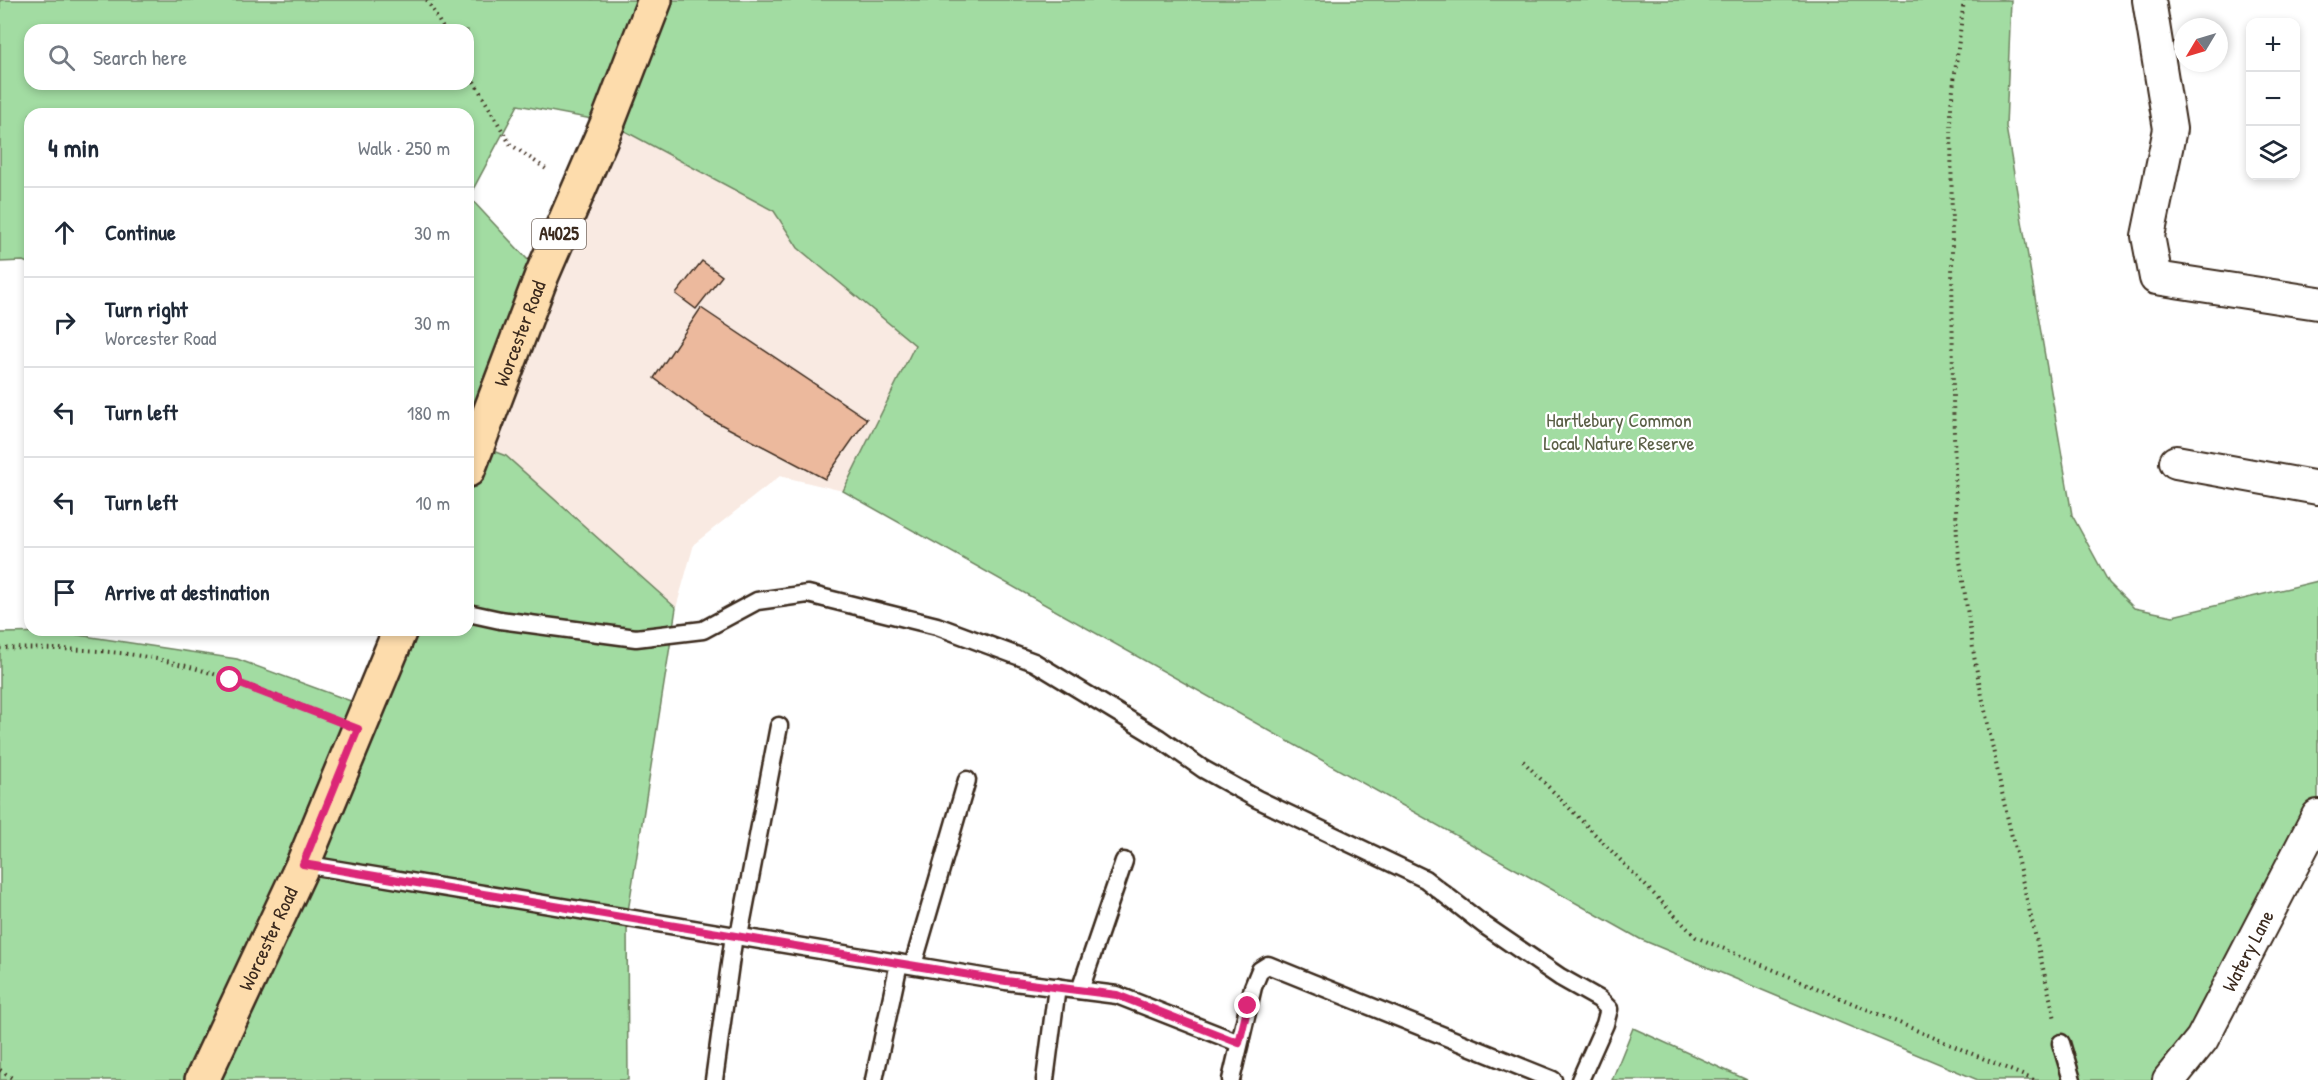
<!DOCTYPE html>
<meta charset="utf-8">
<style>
:root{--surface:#fff;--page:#f6f6f7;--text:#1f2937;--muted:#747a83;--line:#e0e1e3}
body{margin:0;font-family:"Patrick Hand",sans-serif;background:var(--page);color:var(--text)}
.controls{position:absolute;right:18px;top:18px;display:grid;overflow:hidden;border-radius:12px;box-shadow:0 3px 9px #0003}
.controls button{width:54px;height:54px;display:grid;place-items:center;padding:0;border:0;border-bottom:2px solid var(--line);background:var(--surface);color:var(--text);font:30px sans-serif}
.compass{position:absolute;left:2174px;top:18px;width:54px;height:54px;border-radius:50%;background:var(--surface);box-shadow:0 3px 9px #0003;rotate:232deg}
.stop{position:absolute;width:18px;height:18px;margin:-14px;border:4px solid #db2777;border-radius:50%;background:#fff}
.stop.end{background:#db2777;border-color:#fff;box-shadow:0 2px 6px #0008}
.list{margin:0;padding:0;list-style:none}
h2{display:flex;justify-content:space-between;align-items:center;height:78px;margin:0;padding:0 24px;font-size:26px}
h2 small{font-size:20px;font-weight:400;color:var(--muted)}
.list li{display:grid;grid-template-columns:39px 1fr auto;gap:18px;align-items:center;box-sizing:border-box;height:90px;padding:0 24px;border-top:2px solid var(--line)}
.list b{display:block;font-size:22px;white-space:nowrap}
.list p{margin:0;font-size:20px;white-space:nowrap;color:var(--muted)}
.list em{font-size:20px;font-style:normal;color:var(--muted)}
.icon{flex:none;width:33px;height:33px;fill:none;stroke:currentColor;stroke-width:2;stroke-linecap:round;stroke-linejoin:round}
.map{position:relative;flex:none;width:2318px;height:1080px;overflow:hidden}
.search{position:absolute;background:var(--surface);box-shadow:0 3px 9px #0003;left:24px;top:24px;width:450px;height:66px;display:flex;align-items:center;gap:15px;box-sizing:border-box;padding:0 21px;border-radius:18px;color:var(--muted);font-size:22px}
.panel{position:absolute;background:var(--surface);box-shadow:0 3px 9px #0003;left:24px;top:108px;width:450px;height:528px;border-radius:18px}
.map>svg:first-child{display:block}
.built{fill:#f9eae2}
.green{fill:#a2dca2;stroke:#6e8360;stroke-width:1.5;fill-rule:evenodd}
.building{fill:#ecb99d;stroke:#3b2a1e;stroke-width:1.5}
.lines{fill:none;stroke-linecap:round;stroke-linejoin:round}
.service-casing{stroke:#3b2a1e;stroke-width:21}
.minor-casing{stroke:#3b2a1e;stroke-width:36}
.primary-casing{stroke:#3b2a1e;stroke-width:38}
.path{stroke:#3b2a1e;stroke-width:4;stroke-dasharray:1.5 4.5;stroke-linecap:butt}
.service{stroke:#fff;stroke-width:16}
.minor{stroke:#fff;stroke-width:32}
.primary{stroke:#fddcac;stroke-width:33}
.route{stroke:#db2777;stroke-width:8}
.labels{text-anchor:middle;stroke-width:4.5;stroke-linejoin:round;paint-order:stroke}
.shield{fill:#fff;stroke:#766a62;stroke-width:1.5}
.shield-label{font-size:18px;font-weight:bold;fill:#3b2a1e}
.street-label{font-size:20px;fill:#3b2a1e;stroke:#fff}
.park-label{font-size:20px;fill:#5a5f46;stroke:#fff}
</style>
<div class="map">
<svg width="2318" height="1080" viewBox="0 0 2318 1080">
<rect width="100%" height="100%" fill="#fff"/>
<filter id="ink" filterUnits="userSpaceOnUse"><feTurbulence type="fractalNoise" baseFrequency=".0167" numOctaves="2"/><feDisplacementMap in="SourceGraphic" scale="12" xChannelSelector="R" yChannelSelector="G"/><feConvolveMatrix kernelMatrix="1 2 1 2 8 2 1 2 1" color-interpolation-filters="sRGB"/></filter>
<g filter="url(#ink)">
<path class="built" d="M 608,122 L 774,211 L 798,248 L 915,345 L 843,491 L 780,476 L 694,544 L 676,608 L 506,456 L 477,445 Z"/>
<g class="green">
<path d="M 0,0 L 2011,0 L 2006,127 L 2072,515 L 2109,583 L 2134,608 L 2173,616 L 2318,581 L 2318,813 L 2169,1080 L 1978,1080 L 1640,939 L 843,491 L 915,345 L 798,248 L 774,211 L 608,122 L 518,105 L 469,197 L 542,275 L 487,419 L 468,412 L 468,114 L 30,114 L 30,264 L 23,261 L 0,262 ZM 30,30 L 468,30 L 468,84 L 30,84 Z"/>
<path d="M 477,445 L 506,456 L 676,608 L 627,918 L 628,1080 L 0,1080 L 0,633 L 58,632 L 237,659 L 367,707 L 400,630 L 468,630 L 468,467 Z"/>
<path d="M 1633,1028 L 1747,1080 L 1612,1080 Z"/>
</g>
<g class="building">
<path d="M 702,261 L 722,276 L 696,309 L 676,294 Z"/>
<path d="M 701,308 L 867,419 L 825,479 L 707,417 L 654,378 Z"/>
</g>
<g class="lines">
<g class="service-casing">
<g id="service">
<path d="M 468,613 L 500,620 L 636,638 L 703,630 L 757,601 L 808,594 L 937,626 L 1034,662 L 1159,738 L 1203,769 L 1257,799 L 1425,879 L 1484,925 L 1560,977 L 1599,999 L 1609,1009 L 1605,1024 L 1580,1080"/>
<path d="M 303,864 L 1006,981 L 1117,995 L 1239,1043"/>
<path d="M 739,936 L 779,726"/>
<path d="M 913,965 L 967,780"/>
<path d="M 1080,990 L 1124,861"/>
<path d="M 2061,1043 L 2072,1080"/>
<path d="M 714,1080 L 734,935"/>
<path d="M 874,1080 L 899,963"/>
<path d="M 1045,1080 L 1057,987"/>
<path d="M 1231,1080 L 1253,987 L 1260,970 L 1268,965 L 1553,1080"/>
</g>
</g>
<g class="minor-casing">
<g id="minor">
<path d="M 2149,0 L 2170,129 L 2148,236 L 2156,278 L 2318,303"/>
<path d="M 2176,462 L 2318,488"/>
<path id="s1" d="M 2169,1080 L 2202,1039 L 2318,816"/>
</g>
</g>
<g class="primary-casing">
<g id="primary">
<path id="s2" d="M 468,470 L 542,275 L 608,122 L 655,0"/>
<path id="s3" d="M 202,1080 L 303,864 L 400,630"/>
</g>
</g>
<g class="path">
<path d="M 427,0 L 444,30"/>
<path d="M 1964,0 L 1951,105 L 1953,399 L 1957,541 L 1975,662 L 2005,807 L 2055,1019"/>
<path d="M 468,71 L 510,144 L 549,171"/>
<path d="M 0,648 C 48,649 98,648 146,657 C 205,667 272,694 328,717"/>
<path d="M 1523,761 L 1696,937 L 2034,1080"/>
<path d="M 0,1070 L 15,1080"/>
</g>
<use href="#service" class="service"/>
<use href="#minor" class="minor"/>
<use href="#primary" class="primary"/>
</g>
</g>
<g class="lines" filter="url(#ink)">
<path class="route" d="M 230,680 L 358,729 L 303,864 L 1006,981 L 1117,995 L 1239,1043 L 1248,1006"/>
</g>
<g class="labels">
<rect class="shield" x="532" y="219" width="54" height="30" rx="4.5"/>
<g class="shield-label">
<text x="559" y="240">A4025</text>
</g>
<g class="street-label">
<text dy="7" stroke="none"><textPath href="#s2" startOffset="146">Worcester Road</textPath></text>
<text dy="7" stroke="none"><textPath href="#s3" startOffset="156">Worcester Road</textPath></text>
<text dy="7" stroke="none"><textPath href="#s1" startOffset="152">Watery Lane</textPath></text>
</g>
<g class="park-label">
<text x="1619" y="427">Hartlebury Common<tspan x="1619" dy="23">Local Nature Reserve</tspan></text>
</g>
</g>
</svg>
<div class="controls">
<button>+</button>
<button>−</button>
<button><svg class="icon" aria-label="layers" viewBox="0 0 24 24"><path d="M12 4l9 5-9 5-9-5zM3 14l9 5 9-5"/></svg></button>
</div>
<svg class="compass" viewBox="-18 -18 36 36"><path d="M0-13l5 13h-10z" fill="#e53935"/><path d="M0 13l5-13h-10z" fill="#747a83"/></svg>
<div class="stop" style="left:230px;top:680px"></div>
<div class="stop end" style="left:1248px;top:1006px"></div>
<div class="search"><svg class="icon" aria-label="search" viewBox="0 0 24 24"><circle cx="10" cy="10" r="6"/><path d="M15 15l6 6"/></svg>Search here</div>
<section class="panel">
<h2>4 min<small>Walk · 250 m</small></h2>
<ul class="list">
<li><svg class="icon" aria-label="ahead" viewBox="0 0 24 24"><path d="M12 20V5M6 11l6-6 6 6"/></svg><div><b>Continue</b></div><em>30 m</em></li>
<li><svg class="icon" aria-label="right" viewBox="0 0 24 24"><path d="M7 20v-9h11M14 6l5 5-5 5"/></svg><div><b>Turn right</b><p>Worcester Road</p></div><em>30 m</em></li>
<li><svg class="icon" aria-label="left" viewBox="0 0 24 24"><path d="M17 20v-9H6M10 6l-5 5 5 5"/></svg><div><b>Turn left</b></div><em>180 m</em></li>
<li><svg class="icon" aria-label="left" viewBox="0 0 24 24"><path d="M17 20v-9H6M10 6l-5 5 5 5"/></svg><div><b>Turn left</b></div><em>10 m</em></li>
<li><svg class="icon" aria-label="arrive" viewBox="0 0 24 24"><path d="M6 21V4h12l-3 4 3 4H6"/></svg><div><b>Arrive at destination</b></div></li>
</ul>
</section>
</div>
